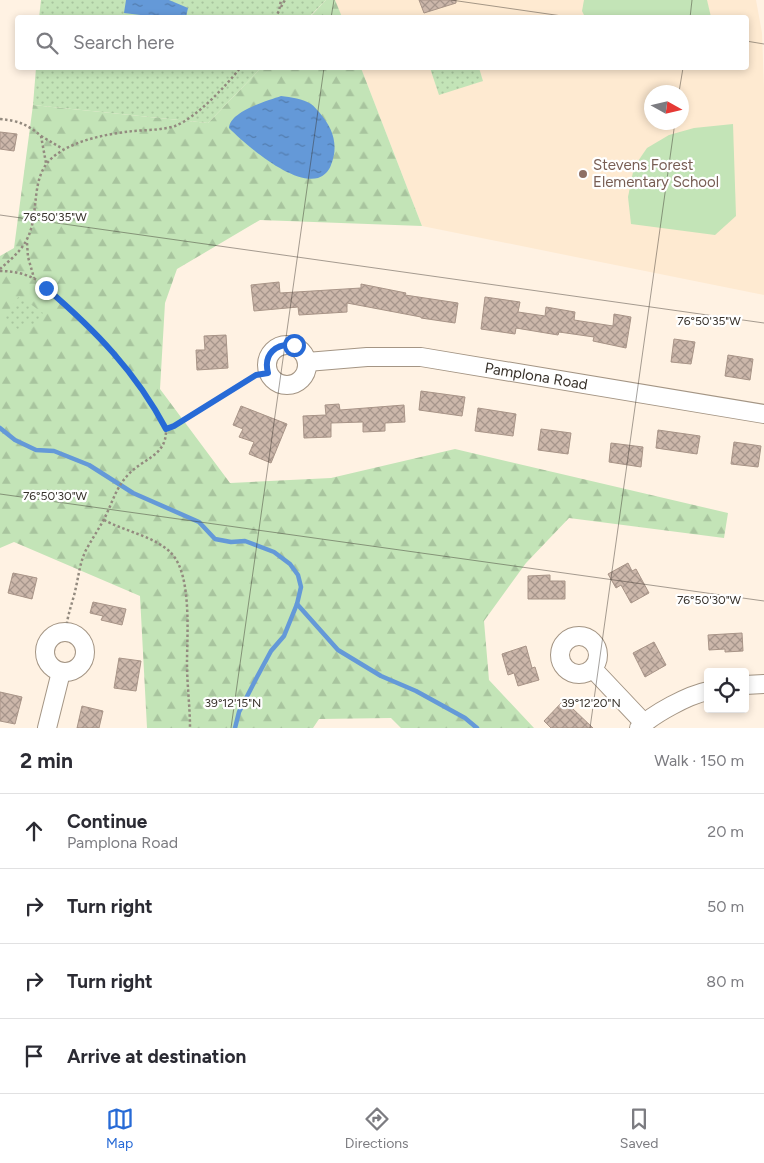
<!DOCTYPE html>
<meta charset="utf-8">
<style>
:root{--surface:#fff;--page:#f7f7f7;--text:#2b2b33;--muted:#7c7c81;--line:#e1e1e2;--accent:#276ad6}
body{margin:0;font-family:Figtree,sans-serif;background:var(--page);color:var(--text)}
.controls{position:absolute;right:15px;bottom:15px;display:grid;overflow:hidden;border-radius:5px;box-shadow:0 2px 8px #0003}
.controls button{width:45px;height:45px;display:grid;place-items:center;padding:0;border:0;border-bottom:1px solid var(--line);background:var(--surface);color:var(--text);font:25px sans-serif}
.compass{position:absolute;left:644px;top:85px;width:45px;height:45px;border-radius:50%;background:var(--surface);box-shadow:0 2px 8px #0003;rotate:98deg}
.stop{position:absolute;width:15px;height:15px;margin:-11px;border:4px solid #276ad6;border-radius:50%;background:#fff}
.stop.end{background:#276ad6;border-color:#fff;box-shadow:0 1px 5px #0008}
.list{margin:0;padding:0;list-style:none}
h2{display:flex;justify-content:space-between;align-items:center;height:65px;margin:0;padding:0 20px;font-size:21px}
h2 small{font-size:16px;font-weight:400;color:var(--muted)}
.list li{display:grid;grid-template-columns:32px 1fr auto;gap:15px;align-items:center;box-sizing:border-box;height:75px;padding:0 20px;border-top:1px solid var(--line)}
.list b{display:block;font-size:19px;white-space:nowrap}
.list p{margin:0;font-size:16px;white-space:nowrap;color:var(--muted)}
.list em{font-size:16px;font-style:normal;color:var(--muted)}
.icon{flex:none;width:28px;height:28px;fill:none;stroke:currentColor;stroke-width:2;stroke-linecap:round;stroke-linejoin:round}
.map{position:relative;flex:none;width:764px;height:728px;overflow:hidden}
.search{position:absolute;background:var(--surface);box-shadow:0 2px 8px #0003;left:15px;right:15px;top:15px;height:55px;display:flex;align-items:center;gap:12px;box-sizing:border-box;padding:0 18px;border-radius:5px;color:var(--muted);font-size:19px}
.sheet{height:365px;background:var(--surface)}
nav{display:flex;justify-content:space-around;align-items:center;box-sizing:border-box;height:70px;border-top:1px solid var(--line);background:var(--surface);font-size:14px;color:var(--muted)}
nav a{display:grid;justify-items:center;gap:2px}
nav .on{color:var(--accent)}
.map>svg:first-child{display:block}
.built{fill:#feead1;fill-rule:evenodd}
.grass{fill:#c3e4b7}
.forest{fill:url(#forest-firs)}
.park{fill:url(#park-dots)}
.water{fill:url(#water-ripples)}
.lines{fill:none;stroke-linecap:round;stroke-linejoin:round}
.stream{stroke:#6499d8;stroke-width:4.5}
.building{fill:url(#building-cross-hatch);stroke:#a89487}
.street-casing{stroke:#a49584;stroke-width:20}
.path{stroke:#938a7f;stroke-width:2.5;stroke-dasharray:2.5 2.5;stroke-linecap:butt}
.street{stroke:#fff;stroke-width:18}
.route{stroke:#276ad6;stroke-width:6}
.ticks{fill:none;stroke:#37312a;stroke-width:1;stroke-opacity:0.45}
.education-dot{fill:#8d6e63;stroke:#fff;stroke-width:2}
.labels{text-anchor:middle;stroke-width:4.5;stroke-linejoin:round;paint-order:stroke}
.education-label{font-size:15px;fill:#785e54;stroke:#fff;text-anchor:start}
.street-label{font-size:15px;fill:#37312a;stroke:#fff}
.ticks-label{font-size:12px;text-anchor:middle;fill:#37312a;stroke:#fff;stroke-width:4.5;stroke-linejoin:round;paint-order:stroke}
</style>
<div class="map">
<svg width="764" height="728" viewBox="0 0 764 728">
<defs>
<pattern id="forest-firs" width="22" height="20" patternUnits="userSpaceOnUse" patternTransform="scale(1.25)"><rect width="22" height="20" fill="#c3e4b7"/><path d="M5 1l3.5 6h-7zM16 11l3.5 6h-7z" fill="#a8c49e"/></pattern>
<pattern id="park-dots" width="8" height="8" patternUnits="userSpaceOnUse" patternTransform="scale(1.25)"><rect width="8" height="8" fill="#c3e4b7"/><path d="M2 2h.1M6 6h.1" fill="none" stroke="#a8c49e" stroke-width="1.8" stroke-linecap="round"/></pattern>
<pattern id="water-ripples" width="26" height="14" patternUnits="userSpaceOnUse" patternTransform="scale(1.25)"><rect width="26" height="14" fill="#6499d8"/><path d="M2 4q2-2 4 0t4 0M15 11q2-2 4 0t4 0" fill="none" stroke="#537daf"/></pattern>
<pattern id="building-cross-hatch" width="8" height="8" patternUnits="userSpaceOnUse" patternTransform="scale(1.25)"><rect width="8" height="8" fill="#ccb7aa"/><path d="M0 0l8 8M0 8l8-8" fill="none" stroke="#a6958b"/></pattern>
</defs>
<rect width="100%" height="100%" fill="#fff2e3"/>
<path class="built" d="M 335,0 L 756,0 L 762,33 L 764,88 L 764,295 L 422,226 L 361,68 L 746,68 L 746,18 L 342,18 ZM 652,92 L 682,92 L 682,122 L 652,122 Z"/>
<g class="grass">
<path d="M 584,0 L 707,0 L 711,17 L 585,17 L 582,11 Z"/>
<path d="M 733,124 L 736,216 L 715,235 L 631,224 L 628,197 L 634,167 L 647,148 L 669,135 L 694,128 Z"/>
</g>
<g class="forest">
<path d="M 326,0 L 335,0 L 342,17 L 309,18 Z"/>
<path d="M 261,68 L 361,68 L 422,226 L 260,220 L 177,269 L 165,303 L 160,389 L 230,483 L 331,478 L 455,449 L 728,513 L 724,538 L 569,518 L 526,563 L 484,621 L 489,680 L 534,728 L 401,728 L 391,718 L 319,719 L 313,728 L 147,728 L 140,596 L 14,542 L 0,548 L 0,256 L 14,248 L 33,105 L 208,123 Z"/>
</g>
<g class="park">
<path d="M 41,0 L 326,0 L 309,17 L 39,18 Z"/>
<path d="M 36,68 L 261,68 L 208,123 L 33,105 Z"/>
<path d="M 430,68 L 479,68 L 483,81 L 439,95 Z"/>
<path d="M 19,296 L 43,313 L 32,328 L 25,322 L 19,330 L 3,319 Z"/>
</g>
<g class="water">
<path d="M 126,0 L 169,0 L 188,8 L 186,17 L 157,17 L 124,13 Z"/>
<path d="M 281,96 C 291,97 303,99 311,104 C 314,106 317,110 319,112 C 333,128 339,145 331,165 C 329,171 324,176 318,178 C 292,185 246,145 229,128 C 230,111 267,101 281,96 Z"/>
</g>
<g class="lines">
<g class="stream">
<path d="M 0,428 L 15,440 L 36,450 L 54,451 L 89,465 L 133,493 L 199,522 L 215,539 L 231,542 L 245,541 L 274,552 L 290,564 L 298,575 L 301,587 L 297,604 L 284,636 L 271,651 L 257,677 L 239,712 L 235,728"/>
<path d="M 297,604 L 338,650 L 381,676 L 416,691 L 465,718 L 477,728"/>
</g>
</g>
<g class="building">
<path d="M 419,0 L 456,0 L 456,3 L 424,13 Z"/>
<path d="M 0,132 L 17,134 L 14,151 L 0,149 Z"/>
<path d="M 279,282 L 280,293 L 361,288 L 361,284 L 406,293 L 405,295 L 458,303 L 455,323 L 421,318 L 421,317 L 347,303 L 347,312 L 299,315 L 298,307 L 254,311 L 251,285 Z"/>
<path d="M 485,297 L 520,302 L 518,312 L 545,316 L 546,307 L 575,312 L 574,320 L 613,326 L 614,314 L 631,317 L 626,348 L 593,341 L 594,337 L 559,332 L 558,335 L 516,328 L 515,334 L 481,329 Z"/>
<path d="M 226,335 L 228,368 L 197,370 L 196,350 L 205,350 L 204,336 Z"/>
<path d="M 674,339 L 695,342 L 691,364 L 671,362 Z"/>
<path d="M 728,355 L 753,359 L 750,380 L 725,376 Z"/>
<path d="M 421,391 L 465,397 L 462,416 L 419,410 Z"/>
<path d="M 339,404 L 340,410 L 404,405 L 405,422 L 385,423 L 385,431 L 363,432 L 363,422 L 331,423 L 331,437 L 304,438 L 303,416 L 326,415 L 325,405 Z"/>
<path d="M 241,406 L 287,424 L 271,463 L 249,454 L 254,442 L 239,437 L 243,429 L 233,425 Z"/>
<path d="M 478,408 L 516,414 L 513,436 L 475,431 Z"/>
<path d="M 541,429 L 571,433 L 568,454 L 538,450 Z"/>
<path d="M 658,430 L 700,436 L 697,454 L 656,448 Z"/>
<path d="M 734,442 L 761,446 L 758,467 L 731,464 Z"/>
<path d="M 611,443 L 643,447 L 641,467 L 609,462 Z"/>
<path d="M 628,563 L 632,571 L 636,569 L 649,593 L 631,603 L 621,585 L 616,588 L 608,574 Z"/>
<path d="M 13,573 L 37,578 L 32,599 L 8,593 Z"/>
<path d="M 550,575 L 550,581 L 565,581 L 565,599 L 528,599 L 528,576 Z"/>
<path d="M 93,602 L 126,609 L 122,625 L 101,620 L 103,616 L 90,613 Z"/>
<path d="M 742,633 L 743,651 L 725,652 L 725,649 L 709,650 L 708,635 Z"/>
<path d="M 654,642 L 666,665 L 645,677 L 633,653 Z"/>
<path d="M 526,646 L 532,668 L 535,667 L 539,680 L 518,686 L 514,673 L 508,675 L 502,654 Z"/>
<path d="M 119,658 L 141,661 L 136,691 L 114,688 Z"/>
<path d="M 0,692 L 22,697 L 15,724 L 0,721 Z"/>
<path d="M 564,700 L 572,708 L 593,728 L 551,728 L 544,721 Z"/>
<path d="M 82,706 L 103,711 L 99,728 L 77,728 Z"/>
</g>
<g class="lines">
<g class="street-casing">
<g id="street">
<circle cx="287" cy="365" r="20"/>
<path id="s1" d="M 307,362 L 367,357 L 421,357 L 764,414"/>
<circle cx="65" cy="652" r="20"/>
<circle cx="579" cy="655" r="19"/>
<path d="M 593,669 L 644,723"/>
<path d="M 745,685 L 764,684"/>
<path d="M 47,728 L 61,672"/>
<path d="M 639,728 C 653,714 688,695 708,691"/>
</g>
</g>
<g class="path">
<path d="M 281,7 L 285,0"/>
<path d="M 275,18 L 279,11 L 281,0"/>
<path d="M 0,119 C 19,121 27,124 41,136 L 46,163"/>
<path d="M 41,136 L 63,149"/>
<path d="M 27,243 L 28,257 L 34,278"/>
<path d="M 0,269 C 9,261 20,252 26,241 C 42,213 27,174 57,154 C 78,139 108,134 133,131 C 147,130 162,130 175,126 C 196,118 226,86 240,68"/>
<path d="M 0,271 C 11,271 23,273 33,278 C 43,283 52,293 60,300 C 103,337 139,379 166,429 C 167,457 142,458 127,476 C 117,487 113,500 107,513 C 101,526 93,537 86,550 C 80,562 79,574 76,587 C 73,602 67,615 66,631"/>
<path d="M 166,429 L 174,426 L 256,375 L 268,373"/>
<path d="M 104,520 C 124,531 157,537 172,554 C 192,576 187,635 187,663 C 187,685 190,706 190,728"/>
</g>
<use href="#street" class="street"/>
</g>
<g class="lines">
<path class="route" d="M 46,288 C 95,330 136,372 166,429 L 174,426 L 256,375 L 268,373 C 263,354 276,343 294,345"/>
</g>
<path class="ticks" d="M 451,0 L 576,18M 331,18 L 334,0M 690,18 L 692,0M 746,41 L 764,44M 679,92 L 683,68M 0,215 L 764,323M 0,494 L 764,601M 231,728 L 324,68M 590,728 L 675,122"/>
<circle class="education-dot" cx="583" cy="174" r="5"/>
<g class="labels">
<g class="education-label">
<text x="593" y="170">Stevens Forest<tspan x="593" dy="17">Elementary School</tspan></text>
</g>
<g class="street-label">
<text dy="5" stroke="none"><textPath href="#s1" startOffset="231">Pamplona Road</textPath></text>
</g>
</g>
<g class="ticks-label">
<text x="55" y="221">76°50'35"W</text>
<text x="709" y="325">76°50'35"W</text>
<text x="55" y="500">76°50'30"W</text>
<text x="709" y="604">76°50'30"W</text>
<text x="233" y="707">39°12'15"N</text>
<text x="591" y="707">39°12'20"N</text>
</g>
</svg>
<div class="controls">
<button><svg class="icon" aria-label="locate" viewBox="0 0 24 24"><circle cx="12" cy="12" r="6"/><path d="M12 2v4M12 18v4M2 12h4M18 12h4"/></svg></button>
</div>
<svg class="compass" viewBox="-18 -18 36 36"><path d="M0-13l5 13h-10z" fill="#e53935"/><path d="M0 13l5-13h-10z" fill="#7c7c81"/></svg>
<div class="stop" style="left:294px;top:345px"></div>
<div class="stop end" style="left:46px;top:288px"></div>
<div class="search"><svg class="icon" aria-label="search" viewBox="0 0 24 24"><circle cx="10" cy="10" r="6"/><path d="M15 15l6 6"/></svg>Search here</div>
</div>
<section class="sheet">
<h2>2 min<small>Walk · 150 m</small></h2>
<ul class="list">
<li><svg class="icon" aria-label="ahead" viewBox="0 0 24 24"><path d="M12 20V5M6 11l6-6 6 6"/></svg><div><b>Continue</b><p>Pamplona Road</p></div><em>20 m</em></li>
<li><svg class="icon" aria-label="right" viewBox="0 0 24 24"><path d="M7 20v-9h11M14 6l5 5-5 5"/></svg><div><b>Turn right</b></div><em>50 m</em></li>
<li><svg class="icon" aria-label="right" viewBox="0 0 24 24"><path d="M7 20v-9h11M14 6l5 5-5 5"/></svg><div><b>Turn right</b></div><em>80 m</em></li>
<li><svg class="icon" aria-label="arrive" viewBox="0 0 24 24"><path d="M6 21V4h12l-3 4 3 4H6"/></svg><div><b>Arrive at destination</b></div></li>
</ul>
</section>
<nav>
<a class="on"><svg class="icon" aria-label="map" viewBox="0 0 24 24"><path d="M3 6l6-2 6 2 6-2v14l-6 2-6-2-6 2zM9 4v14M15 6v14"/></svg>Map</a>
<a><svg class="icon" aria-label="directions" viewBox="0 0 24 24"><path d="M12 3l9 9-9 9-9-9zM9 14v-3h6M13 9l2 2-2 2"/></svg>Directions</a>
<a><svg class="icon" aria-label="saved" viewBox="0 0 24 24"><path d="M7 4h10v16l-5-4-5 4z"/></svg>Saved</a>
</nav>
